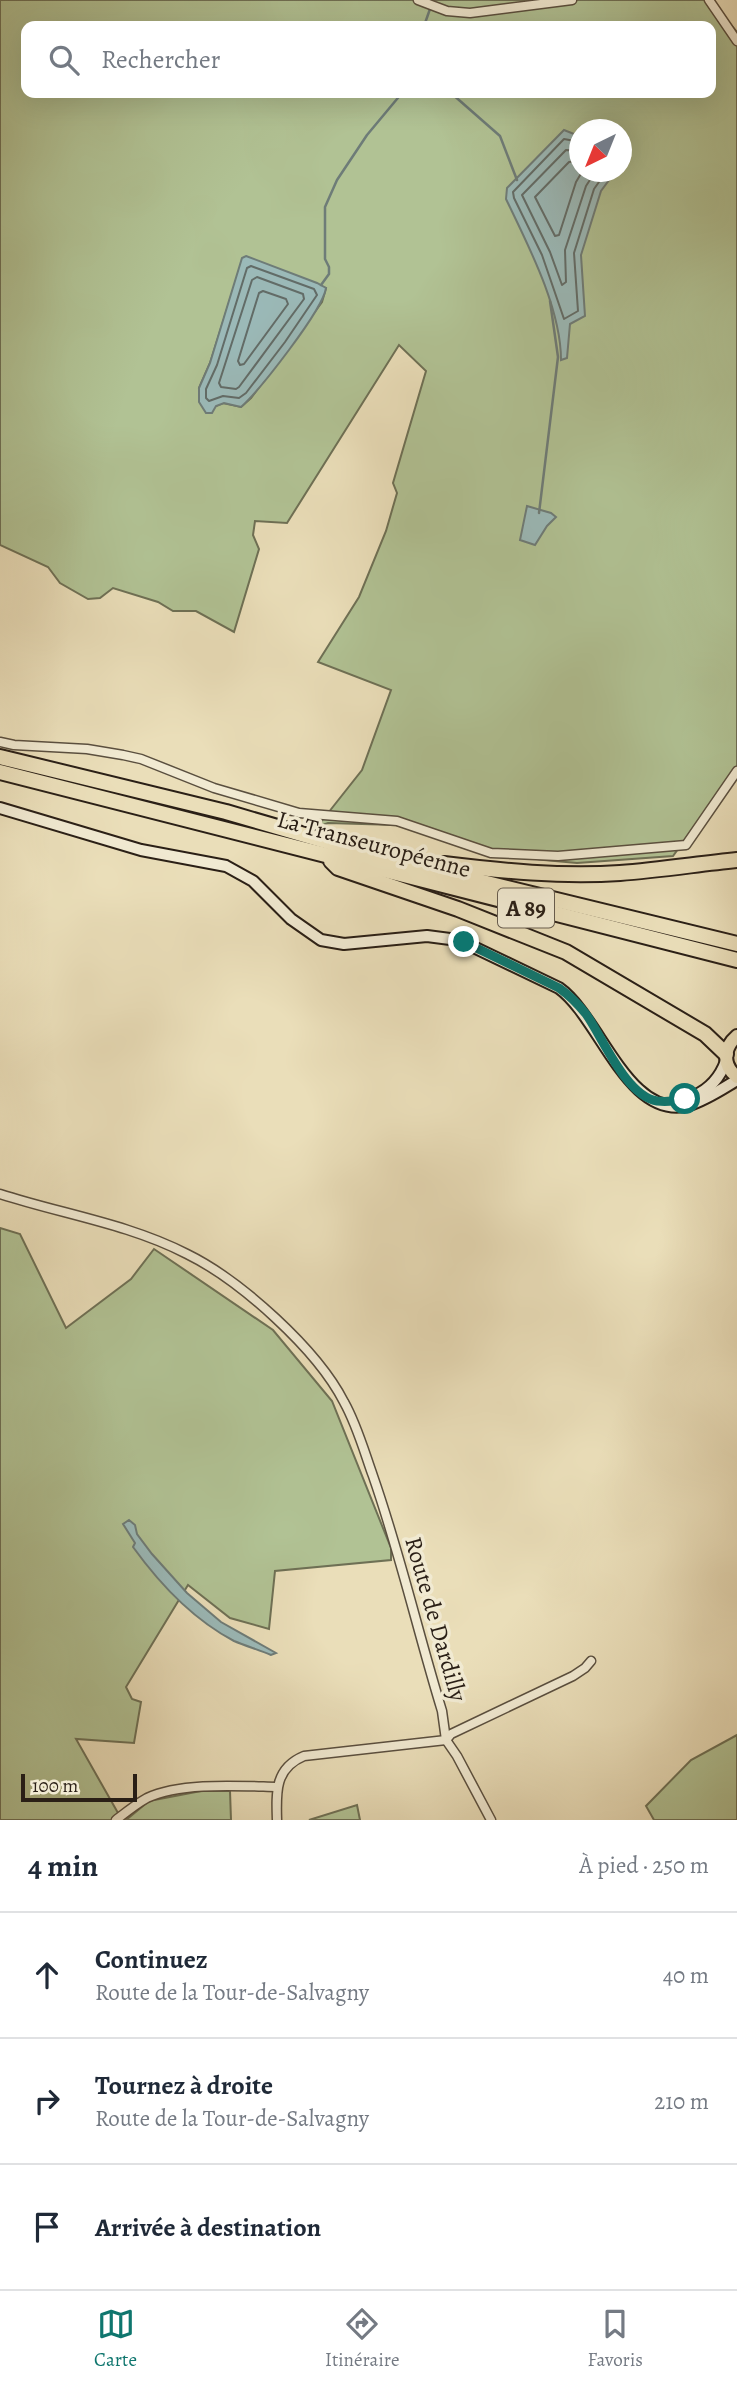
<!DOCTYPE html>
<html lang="fr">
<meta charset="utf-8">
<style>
:root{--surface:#fff;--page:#f6f6f7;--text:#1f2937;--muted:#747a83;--line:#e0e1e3;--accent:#0f766e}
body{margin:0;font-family:Alegreya,serif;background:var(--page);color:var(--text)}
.compass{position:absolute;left:569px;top:119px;width:63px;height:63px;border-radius:50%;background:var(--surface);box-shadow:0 7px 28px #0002;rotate:223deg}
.scale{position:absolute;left:21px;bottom:18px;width:116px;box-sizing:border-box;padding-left:7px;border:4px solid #2a1f16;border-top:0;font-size:19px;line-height:24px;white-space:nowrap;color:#2a1f16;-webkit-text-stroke:5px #f1ead2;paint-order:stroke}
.stop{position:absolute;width:21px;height:21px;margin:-16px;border:5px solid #0f766e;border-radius:50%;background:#fff}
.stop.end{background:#0f766e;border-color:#fff;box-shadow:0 2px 7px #0008}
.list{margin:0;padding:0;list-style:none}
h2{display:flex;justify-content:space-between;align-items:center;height:91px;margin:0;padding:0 28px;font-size:30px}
h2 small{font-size:23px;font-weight:400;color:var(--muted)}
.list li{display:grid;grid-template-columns:46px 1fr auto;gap:21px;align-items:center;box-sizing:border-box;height:126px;padding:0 28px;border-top:2px solid var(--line)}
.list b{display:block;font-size:26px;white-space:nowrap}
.list p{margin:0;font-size:23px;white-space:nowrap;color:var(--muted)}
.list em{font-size:23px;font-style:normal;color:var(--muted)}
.icon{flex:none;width:38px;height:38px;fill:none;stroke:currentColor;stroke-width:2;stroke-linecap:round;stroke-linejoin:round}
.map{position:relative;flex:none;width:737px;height:1820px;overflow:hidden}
.search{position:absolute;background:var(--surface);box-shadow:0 7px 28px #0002;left:21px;right:21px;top:21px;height:77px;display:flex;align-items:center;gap:18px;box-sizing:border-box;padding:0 24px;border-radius:14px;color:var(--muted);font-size:26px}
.sheet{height:469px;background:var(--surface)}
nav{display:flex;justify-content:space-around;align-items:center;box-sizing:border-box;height:98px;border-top:2px solid var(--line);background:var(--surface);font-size:19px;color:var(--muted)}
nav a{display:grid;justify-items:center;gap:4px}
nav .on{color:var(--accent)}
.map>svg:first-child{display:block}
.green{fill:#b1c294;stroke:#6e7055;stroke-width:2;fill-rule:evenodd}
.water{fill:#9bbab9;stroke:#6e7c78;stroke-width:2}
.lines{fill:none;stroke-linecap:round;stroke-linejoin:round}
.shore{stroke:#626c68;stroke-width:2}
.stream{stroke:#6e7c78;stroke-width:2.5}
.street-casing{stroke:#5a4f3f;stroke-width:11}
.secondary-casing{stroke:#2a1f16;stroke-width:14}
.primary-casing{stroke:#2a1f16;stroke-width:16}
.highway-casing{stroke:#2a1f16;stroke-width:18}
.street{stroke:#f1ead2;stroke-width:8}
.secondary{stroke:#f1ead2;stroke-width:10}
.primary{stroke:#eadeb9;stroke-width:12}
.highway{stroke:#eadeb9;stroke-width:14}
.route{stroke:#0f766e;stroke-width:9}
.labels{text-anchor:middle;stroke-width:7;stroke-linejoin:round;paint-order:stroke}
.shield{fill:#f1ead2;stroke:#665c4e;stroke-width:2}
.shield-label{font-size:23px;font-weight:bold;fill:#2a1f16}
.street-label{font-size:24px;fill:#2a1f16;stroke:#f1ead2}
</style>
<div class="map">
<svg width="737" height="1820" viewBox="0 0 737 1820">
<rect width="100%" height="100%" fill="#eadeb9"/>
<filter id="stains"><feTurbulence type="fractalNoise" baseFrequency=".00286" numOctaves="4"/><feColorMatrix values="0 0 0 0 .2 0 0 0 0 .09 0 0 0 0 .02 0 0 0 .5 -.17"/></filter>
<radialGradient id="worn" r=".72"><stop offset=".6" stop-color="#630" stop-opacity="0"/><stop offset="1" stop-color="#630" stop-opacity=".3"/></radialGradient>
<g class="green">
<path d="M 0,0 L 709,0 L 737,32 L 737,767 L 673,856 L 577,863 L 544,860 L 493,853 L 396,825 L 328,823 L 317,827 L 362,770 L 391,690 L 318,662 L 359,597 L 386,531 L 397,493 L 393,483 L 426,371 L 399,345 L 287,523 L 255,521 L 253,535 L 259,549 L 234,632 L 196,611 L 173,611 L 158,602 L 113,588 L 100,598 L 88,599 L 60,583 L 48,567 L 0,545 ZM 26,26 L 711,26 L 711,93 L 26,93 ZM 580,130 L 622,130 L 622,172 L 580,172 ZM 246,257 L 326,288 L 322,302 L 251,398 L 241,407 L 223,403 L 216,406 L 199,388 L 210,363 L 243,258 Z"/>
<path d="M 0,1228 L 20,1234 L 66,1328 L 131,1279 L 154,1249 L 273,1330 L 332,1401 L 391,1548 L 391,1560 L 275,1571 L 269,1629 L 230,1618 L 188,1585 L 126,1687 L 132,1699 L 141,1702 L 134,1743 L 76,1739 L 122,1820 L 0,1820 Z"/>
<path d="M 737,1735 L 737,1820 L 654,1820 L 646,1806 L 691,1760 Z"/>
<path d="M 201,1791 L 230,1791 L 231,1820 L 126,1820 L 149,1801 Z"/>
<path d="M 357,1805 L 360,1820 L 309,1820 Z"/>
</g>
<g class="water">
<path d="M 564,130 L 579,136 L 580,172 L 615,172 L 601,191 L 581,255 L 585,316 L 570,324 L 567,358 L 561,360 C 561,308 528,245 506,199 L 507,188 Z"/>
<path d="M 246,256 L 317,283 L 326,288 C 323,310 259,391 241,407 L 224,403 L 216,406 L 212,413 L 206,413 L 199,402 L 199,388 L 210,363 L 242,258 Z"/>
<path d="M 527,506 L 551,513 L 556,517 L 547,526 L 535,545 L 520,540 Z"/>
<path d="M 129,1520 L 135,1525 L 137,1534 L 152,1554 L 187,1593 L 221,1622 L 276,1653 L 271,1655 C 259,1650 246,1646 234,1641 C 194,1620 159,1583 133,1547 L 135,1543 L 123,1524 Z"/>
</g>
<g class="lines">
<g class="shore">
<path d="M 580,142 L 564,139 L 513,192 L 514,198 L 542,255 L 564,319 L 578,311 L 574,253 L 594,189 L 606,172"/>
<path d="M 580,151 L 566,150 L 522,195 L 550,252 L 562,285 L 566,282 L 565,250 L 586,186 L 595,172"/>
<path d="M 580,161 L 569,162 L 535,197 L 555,236 L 559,235 L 576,182 L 582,172"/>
<path d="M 251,266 L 314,289 L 317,295 L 285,342 L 246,393 L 239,398 L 223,396 L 209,401 L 206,398 L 206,389 L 217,365 L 247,268 Z"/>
<path d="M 257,277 L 303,294 L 304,299 L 239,387 L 236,389 L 221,387 L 219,383 L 252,280 Z"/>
<path d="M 263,291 L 286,299 L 288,304 L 244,364 L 240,365 L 238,361 L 259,293 Z"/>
</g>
<g class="stream">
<path d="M 424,26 L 430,9"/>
<path d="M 451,93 L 500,136 L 517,180"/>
<path d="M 321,285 L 329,274 L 329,267 L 325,259 L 325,207 L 337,180 L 367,135 L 402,93"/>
<path d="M 539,513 L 558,357 L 550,301"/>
</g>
<g class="street-casing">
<g id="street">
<path d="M 418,0 L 447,11 L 470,13 L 572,0"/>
<path d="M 709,0 L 737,41"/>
<path d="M 0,742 L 14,745 L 87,749 L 123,755 L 141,759 L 214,788 L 299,813 L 397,821 L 491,853 L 558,856 L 686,845 L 737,771"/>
<path d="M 0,1194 C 62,1214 129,1224 187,1254 C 240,1280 317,1349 344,1402 C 357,1425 364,1451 373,1476 C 400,1553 418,1633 442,1711 L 446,1740 L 457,1756 L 491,1820"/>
<path d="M 116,1820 C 125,1813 136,1804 147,1798 C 181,1782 239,1786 276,1787"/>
<path d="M 277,1820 C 276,1792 275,1768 304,1756 L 446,1740 L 451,1734 L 573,1676 L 585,1668 L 591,1661"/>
</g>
</g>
<g class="secondary-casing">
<g id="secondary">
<path d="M 0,808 L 141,850 L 226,866 L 253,881 L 291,919 L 321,940 L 344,944 L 427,936 L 450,939 L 463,942 L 559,988 C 600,1017 628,1121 689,1105 C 706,1100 722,1089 737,1080"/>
<path d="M 694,1096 C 710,1089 720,1078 726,1061"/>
</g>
</g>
<g class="primary-casing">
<path id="primary" d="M 737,1036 C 723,1048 722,1065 737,1077"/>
</g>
<g class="highway-casing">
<g id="highway">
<path d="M 0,757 L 226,812 L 380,857 L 737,944"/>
<path d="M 0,772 L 737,960"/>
<path d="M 331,861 L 338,868 L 458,909 L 566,952 L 705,1034 L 726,1054"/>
<path d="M 444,864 C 502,871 561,877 620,873 C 659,870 698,864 737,860"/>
</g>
</g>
<use href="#street" class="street"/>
<use href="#secondary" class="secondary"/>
<use href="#primary" class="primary"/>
<use href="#highway" class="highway"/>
</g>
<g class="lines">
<path class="route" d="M 464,942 L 559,988 C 569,995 578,1004 586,1014 C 603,1038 626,1096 657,1101 C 666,1102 676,1101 685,1099"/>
</g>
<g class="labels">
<rect class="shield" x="498" y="888.5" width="56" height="39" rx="5"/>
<g class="shield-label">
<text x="526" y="916">A 89</text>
</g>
<g class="street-label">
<text transform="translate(374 844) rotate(15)" y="8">La Transeuropéenne</text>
<text transform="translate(436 1619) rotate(74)" y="8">Route de Dardilly</text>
</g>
</g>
<rect width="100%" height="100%" filter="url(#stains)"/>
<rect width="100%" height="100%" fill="url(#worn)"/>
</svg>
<svg class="compass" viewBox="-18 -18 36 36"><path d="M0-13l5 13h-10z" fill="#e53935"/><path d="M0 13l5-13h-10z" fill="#747a83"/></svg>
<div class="scale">100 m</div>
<div class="stop" style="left:685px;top:1099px"></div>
<div class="stop end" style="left:464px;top:942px"></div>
<div class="search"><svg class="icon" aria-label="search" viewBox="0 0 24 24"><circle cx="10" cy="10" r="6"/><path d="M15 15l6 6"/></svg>Rechercher</div>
</div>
<section class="sheet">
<h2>4 min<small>À pied · 250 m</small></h2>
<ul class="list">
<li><svg class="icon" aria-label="ahead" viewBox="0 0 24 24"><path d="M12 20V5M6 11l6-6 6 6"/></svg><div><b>Continuez</b><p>Route de la Tour-de-Salvagny</p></div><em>40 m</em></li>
<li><svg class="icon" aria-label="right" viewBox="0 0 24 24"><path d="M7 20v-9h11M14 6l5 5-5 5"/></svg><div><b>Tournez à droite</b><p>Route de la Tour-de-Salvagny</p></div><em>210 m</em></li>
<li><svg class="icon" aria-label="arrive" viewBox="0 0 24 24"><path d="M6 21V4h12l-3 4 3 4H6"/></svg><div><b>Arrivée à destination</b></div></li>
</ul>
</section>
<nav>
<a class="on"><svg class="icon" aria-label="map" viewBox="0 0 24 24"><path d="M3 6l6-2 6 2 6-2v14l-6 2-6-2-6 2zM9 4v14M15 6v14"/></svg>Carte</a>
<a><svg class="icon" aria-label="directions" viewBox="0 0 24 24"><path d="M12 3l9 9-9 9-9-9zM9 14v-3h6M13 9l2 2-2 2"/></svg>Itinéraire</a>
<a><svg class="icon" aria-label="saved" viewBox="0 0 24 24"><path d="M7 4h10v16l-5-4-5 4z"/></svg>Favoris</a>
</nav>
